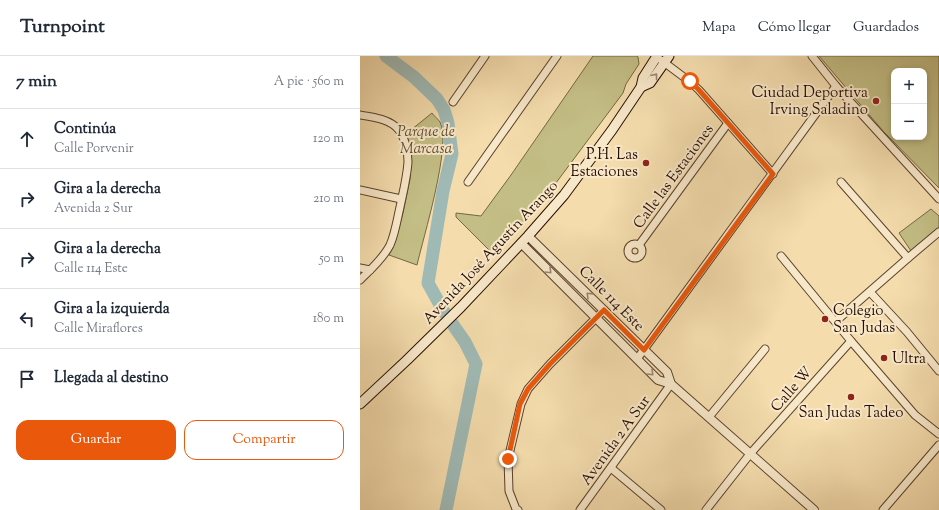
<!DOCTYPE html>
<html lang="es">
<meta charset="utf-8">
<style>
:root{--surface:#fff;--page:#f6f6f7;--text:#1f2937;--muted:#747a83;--line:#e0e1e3;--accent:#ea580c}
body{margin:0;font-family:"Sorts Mill Goudy",serif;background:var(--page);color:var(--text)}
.controls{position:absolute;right:12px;top:12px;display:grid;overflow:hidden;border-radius:8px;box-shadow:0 2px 6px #0003}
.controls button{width:36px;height:36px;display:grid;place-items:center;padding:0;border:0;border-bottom:1px solid var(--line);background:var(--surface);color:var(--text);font:20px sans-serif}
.stop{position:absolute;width:12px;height:12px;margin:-9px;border:3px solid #ea580c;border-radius:50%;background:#fff}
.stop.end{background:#ea580c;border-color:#fff;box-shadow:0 1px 4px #0008}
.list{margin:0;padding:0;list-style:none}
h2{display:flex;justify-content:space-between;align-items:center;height:52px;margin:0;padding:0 16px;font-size:17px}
h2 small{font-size:13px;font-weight:400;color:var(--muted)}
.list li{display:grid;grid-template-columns:26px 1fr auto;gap:12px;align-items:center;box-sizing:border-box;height:60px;padding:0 16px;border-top:1px solid var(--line)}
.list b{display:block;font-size:15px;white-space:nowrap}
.list p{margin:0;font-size:13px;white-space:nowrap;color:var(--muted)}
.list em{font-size:13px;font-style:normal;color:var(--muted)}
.actions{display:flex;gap:8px;padding:12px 16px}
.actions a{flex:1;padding:9px 0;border:1px solid var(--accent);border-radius:12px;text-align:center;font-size:14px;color:var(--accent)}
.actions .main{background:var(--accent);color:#fff}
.icon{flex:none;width:22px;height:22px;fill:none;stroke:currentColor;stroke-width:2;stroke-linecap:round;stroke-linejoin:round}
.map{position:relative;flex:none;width:579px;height:454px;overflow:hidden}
header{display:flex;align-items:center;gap:24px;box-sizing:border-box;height:56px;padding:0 20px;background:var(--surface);border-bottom:1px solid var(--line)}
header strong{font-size:19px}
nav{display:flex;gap:22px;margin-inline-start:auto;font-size:14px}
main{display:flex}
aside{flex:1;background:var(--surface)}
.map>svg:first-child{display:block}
.green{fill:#c3be85;stroke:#766642;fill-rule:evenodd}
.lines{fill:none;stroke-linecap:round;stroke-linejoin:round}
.river{stroke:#9fb9b4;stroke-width:13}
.minor-casing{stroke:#5b422b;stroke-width:9}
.tertiary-casing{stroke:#5b422b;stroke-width:10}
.secondary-casing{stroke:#280e00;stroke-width:11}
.minor{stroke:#f8e8ca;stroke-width:7}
.tertiary{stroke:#f8e8ca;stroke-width:8}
.secondary{stroke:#f8e8ca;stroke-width:9}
.oneway{stroke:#9a866f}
.route{stroke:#ea580c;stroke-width:5}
.poi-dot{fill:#8f2418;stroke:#f8e8ca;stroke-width:1.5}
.labels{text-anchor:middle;stroke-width:4;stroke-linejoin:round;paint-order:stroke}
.poi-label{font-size:15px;fill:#280e00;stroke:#f8e8ca;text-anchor:end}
.park-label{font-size:15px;font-style:italic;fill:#5e4c2f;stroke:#f8e8ca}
.street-label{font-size:15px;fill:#280e00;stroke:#f8e8ca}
</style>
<header>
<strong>Turnpoint</strong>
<nav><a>Mapa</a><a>Cómo llegar</a><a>Guardados</a></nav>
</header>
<main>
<aside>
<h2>7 min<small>A pie · 560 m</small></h2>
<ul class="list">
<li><svg class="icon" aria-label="ahead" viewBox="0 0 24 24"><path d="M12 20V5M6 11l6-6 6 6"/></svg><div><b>Continúa</b><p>Calle Porvenir</p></div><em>120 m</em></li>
<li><svg class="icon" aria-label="right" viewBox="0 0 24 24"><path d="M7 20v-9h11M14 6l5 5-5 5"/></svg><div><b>Gira a la derecha</b><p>Avenida 2 Sur</p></div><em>210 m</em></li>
<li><svg class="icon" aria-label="right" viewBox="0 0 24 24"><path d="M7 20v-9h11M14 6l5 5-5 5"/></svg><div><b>Gira a la derecha</b><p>Calle 114 Este</p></div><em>50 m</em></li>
<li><svg class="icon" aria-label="left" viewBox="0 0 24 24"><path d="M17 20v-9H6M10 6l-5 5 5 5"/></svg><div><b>Gira a la izquierda</b><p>Calle Miraflores</p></div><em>180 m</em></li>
<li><svg class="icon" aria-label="arrive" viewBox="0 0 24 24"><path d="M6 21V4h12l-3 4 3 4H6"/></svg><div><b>Llegada al destino</b></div></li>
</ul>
<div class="actions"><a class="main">Guardar</a><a>Compartir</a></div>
</aside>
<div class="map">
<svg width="579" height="454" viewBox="0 0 579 454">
<rect width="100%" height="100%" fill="#f4dcad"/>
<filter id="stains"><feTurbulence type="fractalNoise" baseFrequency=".005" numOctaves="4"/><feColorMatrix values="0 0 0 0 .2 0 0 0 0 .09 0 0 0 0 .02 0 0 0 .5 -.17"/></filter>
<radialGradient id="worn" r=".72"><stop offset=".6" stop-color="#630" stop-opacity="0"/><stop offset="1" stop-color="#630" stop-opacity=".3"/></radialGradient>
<g class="green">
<path d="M 233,0 L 277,0 L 278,1 L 279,8 L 266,28 L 263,37 L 184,143 L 134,199 L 96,161 L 96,157 L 121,160 L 151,119 Z"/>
<path d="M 459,0 L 579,0 L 579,132 L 523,75 ZM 534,15 L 564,15 L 564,81 L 534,81 Z"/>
<path d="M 72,57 C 74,60 78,63 80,66 C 92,89 63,182 57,209 L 29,199 L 35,186 L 43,157 L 50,123 L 52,94 L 46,78 Z"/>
<path d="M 571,153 L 579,160 L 579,171 L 551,195 L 539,177 Z"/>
</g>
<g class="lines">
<path class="river" d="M 26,0 L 54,21 L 77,43 L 84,54 L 88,67 L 92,98 L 83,135 L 68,227 L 83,254 L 89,263 L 105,286 L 116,308 L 86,454"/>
<g class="minor-casing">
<g id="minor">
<path d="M 452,0 L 476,30 L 579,143"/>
<path d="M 301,4 L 329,25 L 339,34 L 413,118"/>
<path d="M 93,46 L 125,0"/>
<path d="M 0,59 C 13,61 30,63 39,74 C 45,83 48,95 48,106 C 47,121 43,137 40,151 C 37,164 35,178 30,189 C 23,203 10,214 0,224"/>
<path d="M 108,126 L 197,0"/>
<path d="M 481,126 L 548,202"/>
<path d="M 0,134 L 41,143"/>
<circle cx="275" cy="195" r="7"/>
<path d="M 279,189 L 368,67"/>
<path d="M 421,200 L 491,285 L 555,359 L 579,378"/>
<path d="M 0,212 L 10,214"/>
<path d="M 510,236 L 547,276 L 579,315"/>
<path d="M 476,265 L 548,202 L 579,176"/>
<path d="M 277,303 L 476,30"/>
<path d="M 349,361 L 405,293"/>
<path d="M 251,412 L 301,454"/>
<path d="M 158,454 L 156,453 L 149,435 L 148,403 L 161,348 L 168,333 L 190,308 L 244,254"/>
<path d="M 220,454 L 311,328"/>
<path d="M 346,454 L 390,398 L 491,285"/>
<path d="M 523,454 L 579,389"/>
</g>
</g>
<g class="tertiary-casing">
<g id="tertiary">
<path d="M 161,187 L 298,324 L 311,328 L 307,316 L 168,180"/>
<path d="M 311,328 L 454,454"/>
</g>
</g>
<g class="secondary-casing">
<g id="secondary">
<path d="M 281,31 L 290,27 L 309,0"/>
<path d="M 0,348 L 47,304 L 101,251 L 168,180 L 204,139 L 252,74 L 281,31 L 283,22 L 297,0"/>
</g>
</g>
<use href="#minor" class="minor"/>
<use href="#tertiary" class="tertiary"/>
<use href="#secondary" class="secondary"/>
</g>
<defs><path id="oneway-chevron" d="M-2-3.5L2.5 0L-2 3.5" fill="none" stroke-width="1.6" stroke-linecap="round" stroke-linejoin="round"/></defs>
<g class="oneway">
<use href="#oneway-chevron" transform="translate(295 20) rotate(-52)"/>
<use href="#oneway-chevron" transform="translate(189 215) rotate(45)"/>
<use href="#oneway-chevron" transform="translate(229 239) rotate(-136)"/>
<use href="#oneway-chevron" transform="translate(291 317) rotate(45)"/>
</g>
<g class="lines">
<path class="route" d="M 148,403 L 160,348 L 168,333 L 190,308 L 244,254 L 284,294 L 413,118 L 339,34 L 330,25"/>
</g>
<g class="poi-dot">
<circle cx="516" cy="45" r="4"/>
<circle cx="286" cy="107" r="4"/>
<circle cx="465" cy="263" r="4"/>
<circle cx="524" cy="302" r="4"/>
<circle cx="491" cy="341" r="4"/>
</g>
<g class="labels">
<g class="poi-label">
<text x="508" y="41">Ciudad Deportiva<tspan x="508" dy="17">Irving Saladino</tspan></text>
<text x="278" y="103">P.H. Las<tspan x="278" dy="17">Estaciones</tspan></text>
<text x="473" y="259" text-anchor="start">Colegio<tspan x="473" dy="17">San Judas</tspan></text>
<text x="532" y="307" text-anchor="start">Ultra</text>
<text x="491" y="361" text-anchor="middle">San Judas Tadeo</text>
</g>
<g class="park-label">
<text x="66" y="80">Parque de<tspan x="66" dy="17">Marcasa</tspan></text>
</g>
<g class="street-label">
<text transform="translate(313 120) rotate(-54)" y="5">Calle las Estaciones</text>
<text transform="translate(130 196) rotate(-47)" y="5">Avenida José Agustín Arango</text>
<text transform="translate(252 242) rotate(45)" y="5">Calle 114 Este</text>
<text transform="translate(431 333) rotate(-49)" y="5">Calle W</text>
<text transform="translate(255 384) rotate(-54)" y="5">Avenida 2 A Sur</text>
</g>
</g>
<rect width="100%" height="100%" filter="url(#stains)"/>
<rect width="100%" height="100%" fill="url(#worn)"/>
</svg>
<div class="controls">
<button>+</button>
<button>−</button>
</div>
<div class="stop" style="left:330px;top:25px"></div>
<div class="stop end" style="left:148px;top:403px"></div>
</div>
</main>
